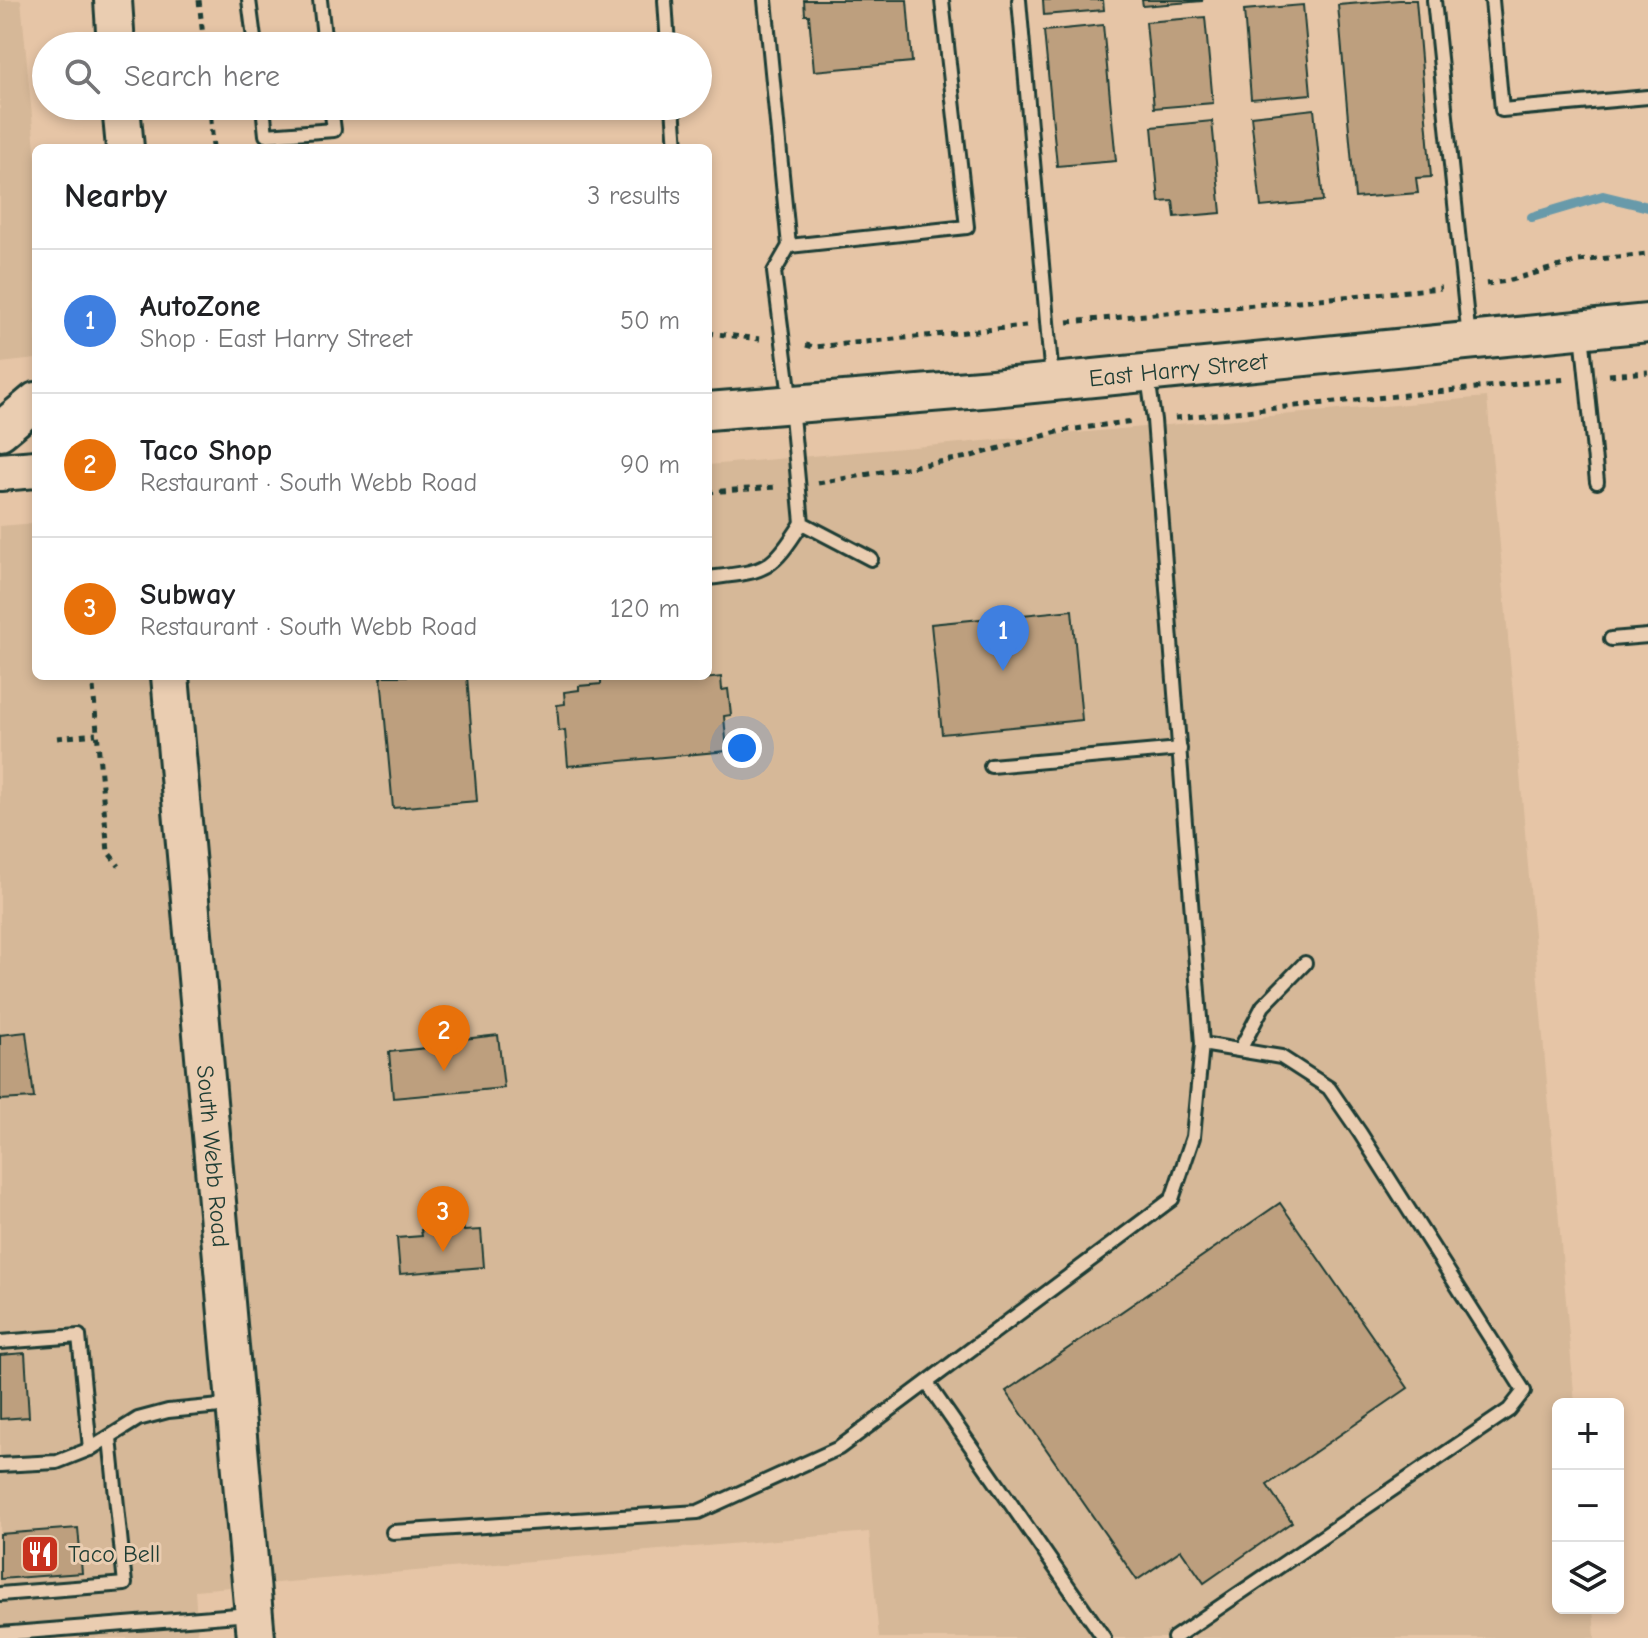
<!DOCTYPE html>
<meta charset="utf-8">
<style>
:root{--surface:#fff;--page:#f6f6f6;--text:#202124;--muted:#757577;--line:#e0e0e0;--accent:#d93025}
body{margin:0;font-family:"Comic Neue",sans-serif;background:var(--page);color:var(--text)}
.controls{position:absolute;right:24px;bottom:24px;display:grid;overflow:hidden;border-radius:12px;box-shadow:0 4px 12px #0003}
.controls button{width:72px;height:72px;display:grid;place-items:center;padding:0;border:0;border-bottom:2px solid var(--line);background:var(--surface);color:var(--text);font:40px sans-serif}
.you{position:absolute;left:742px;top:748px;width:28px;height:28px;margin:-20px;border:6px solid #fff;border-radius:50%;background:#1a73e8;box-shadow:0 0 0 12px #1a73e833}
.badge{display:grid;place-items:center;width:52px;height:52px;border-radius:50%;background:var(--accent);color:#fff;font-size:26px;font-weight:700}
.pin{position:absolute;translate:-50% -66px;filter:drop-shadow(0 2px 4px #0008)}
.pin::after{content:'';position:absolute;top:42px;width:28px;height:24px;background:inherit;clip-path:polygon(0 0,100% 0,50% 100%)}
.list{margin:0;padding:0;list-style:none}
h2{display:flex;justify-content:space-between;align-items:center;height:104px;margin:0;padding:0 32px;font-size:34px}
h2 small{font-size:26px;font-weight:400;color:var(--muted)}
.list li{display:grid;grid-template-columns:52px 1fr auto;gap:24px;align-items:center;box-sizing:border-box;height:144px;padding:0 32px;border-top:2px solid var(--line)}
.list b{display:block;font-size:30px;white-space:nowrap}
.list p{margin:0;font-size:26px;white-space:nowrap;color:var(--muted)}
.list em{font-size:26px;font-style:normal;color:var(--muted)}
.icon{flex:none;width:44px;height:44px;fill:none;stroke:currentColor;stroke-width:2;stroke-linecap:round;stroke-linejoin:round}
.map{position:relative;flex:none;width:1648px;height:1638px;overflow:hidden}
.search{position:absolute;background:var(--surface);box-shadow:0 4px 12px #0003;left:32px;top:32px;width:680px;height:88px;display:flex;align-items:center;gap:20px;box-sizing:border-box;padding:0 28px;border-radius:44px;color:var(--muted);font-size:30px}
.panel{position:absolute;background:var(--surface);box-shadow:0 4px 12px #0003;left:32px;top:144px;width:680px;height:536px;border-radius:12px}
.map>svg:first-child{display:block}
.built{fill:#d6b898}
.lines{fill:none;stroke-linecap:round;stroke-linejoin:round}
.stream{stroke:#689aaa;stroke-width:10}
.building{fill:#bd9f7e;stroke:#1f3d34;stroke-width:2}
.lane-casing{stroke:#1f3d34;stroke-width:18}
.secondary-casing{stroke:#1f3d34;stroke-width:42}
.path{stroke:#1f3d34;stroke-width:5;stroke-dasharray:6 6;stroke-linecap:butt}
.lane{stroke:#eacdb1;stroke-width:12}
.secondary{stroke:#eacdb1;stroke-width:36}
.labels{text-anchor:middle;stroke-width:6;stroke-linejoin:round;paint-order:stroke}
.street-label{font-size:24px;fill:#1f3d34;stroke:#eacdb1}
.poi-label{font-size:24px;fill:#1f3d34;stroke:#eacdb1;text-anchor:start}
</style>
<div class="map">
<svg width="1648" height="1638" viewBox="0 0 1648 1638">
<rect width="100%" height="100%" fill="#e6c5a6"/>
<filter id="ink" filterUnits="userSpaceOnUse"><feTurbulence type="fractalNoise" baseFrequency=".0125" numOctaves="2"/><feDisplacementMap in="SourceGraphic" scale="16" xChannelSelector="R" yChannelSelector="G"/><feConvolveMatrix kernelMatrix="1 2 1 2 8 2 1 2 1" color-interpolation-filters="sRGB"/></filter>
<g filter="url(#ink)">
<g class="built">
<path d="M 0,0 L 21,0 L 36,159 L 36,359 L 0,363 Z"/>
<path d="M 1487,397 L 1575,1404 L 1558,1404 L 1558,1608 L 1593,1608 L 1595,1638 L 879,1638 L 869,1532 L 195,1590 L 198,1638 L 0,1638 L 0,526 L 36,523 L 36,676 L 708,676 L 708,465 Z"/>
</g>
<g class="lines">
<path class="stream" d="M 1532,217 L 1603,196 L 1648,207"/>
</g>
<g class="building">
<path d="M 804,0 L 907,0 L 912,62 L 814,71 L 809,15 L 805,15 Z"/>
<path d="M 1043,0 L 1103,0 L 1104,10 L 1044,15 Z"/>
<path d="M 1142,0 L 1202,0 L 1202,1 L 1143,6 Z"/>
<path d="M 1399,0 L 1416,0 L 1431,177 L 1416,178 L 1418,193 L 1355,198 L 1338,5 Z"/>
<path d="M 1303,5 L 1311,94 L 1251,99 L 1244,10 Z"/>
<path d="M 1205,17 L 1213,103 L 1154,108 L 1146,22 Z"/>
<path d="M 1103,25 L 1116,161 L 1057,166 L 1044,31 Z"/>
<path d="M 1314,109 L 1323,201 L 1261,207 L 1251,116 Z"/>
<path d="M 1212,121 L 1221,213 L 1175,217 L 1173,201 L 1159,202 L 1152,127 Z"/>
<path d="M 1072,610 L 1082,720 L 942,734 L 931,624 Z"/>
<path d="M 381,676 L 467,676 L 477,801 L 393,808 Z"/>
<path d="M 703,676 L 704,679 L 721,677 L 722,690 L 728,689 L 731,715 L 724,716 L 727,751 L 568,766 L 565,730 L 559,731 L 557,705 L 565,704 L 564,692 L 579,690 L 579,686 L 601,684 L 601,677 Z"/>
<path d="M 26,1032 L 34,1098 L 0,1100 L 0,1035 Z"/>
<path d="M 498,1035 L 504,1088 L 393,1098 L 389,1052 L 455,1045 L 455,1040 Z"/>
<path d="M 1280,1203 L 1408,1388 L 1267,1485 L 1292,1522 L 1204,1583 L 1181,1550 L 1137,1580 L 1006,1391 Z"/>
<path d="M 463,1226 L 464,1231 L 481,1230 L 484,1267 L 400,1274 L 397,1238 L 422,1236 L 421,1230 Z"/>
<path d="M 25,1353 L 29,1417 L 0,1419 L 0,1355 Z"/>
<path d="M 78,1528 L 82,1573 L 0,1579 L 0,1534 Z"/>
</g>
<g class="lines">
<g class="lane-casing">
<g id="lane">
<path d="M 249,0 L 255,46"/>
<path d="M 320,0 L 325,46"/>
<path d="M 665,0 L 668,46"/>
<path d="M 765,0 L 789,246 L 774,272 L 791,405 L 802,523 L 871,559"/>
<path d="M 1019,0 L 1052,379"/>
<path d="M 1434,0 L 1469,339"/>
<path d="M 1492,0 L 1502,110 L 1648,97"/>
<path d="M 263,106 L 266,135 L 334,130 L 331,106"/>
<path d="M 673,106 L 676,148"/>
<path d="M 789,246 L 967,227 L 942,0"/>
<path d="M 1582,333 L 1597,482"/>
<path d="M 708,578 C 766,571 770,573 802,523"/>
<path d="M 1611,639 L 1648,636"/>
<path d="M 991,766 L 1180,749"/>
<path d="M 1240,1050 L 1263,1006 L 1305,963"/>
<path d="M 0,1342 L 79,1336 L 90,1449"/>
<path d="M 927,1383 L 1104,1638"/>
<path d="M 0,1465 L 57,1462 L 90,1449 L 138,1419 L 168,1411 L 231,1405"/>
<path d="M 393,1532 L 698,1512 L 839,1448 L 1172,1199 L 1193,1137 L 1202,1044 L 1154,420 L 1148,377"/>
<path d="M 0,1594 L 125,1584 L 110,1438"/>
<path d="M 0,1634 L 250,1614"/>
<path d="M 1174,1638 L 1509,1410 L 1524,1391 L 1360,1133 L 1329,1088 L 1281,1057 L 1202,1044"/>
</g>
</g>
<g class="secondary-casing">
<g id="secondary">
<path d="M 113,0 L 116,46"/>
<path d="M 121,106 L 125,148"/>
<path id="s1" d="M 708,411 L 993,388 L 1648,323"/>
<path d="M 0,431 L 36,401"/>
<path d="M 0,472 L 36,469"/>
<path id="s2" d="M 170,676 L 256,1638"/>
</g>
</g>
<g class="path">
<path d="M 199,0 L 204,46"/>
<path d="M 210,106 L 213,148"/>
<path d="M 1486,284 L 1507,281 L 1578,261 L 1648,254"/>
<path d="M 1068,322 L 1441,288"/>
<path d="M 708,333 L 760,339"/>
<path d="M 806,345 L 814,347 L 1026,326"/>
<path d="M 1609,375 L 1648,372"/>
<path d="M 1175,418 L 1567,379"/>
<path d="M 818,483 L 968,457 L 1061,431 L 1133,421"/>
<path d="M 708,492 L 776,487"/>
<path d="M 92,676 L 108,852 L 119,866"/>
<path d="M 57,738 L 96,734"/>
</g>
<use href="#lane" class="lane"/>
<use href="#secondary" class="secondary"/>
</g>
</g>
<defs>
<g id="restaurant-square" transform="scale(2)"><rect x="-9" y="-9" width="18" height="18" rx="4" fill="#c8321e" stroke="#eacdb1"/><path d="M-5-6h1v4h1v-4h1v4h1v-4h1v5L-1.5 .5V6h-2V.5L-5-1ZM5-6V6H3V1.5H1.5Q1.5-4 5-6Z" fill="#fff"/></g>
</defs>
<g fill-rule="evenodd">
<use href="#restaurant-square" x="40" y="1554"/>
</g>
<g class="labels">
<g class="street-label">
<text dy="8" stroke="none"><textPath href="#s1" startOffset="472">East Harry Street</textPath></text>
<text dy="8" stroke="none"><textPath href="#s2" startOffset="482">South Webb Road</textPath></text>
</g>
<g class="poi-label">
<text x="68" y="1562">Taco Bell</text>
</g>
</g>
</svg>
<div class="controls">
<button>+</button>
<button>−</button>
<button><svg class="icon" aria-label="layers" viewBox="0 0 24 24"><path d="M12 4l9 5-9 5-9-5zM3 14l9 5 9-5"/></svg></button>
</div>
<div class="you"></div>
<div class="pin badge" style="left:1003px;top:671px;background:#3f7fe0">1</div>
<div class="pin badge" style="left:444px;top:1071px;background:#e8710a">2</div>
<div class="pin badge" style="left:443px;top:1252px;background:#e8710a">3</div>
<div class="search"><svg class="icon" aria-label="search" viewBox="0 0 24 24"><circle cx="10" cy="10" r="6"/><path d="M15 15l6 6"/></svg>Search here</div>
<section class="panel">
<h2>Nearby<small>3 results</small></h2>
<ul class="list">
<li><span class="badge" style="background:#3f7fe0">1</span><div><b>AutoZone</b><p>Shop · East Harry Street</p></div><em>50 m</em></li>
<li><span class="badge" style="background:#e8710a">2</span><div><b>Taco Shop</b><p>Restaurant · South Webb Road</p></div><em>90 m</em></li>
<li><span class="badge" style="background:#e8710a">3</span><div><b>Subway</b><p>Restaurant · South Webb Road</p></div><em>120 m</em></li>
</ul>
</section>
</div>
